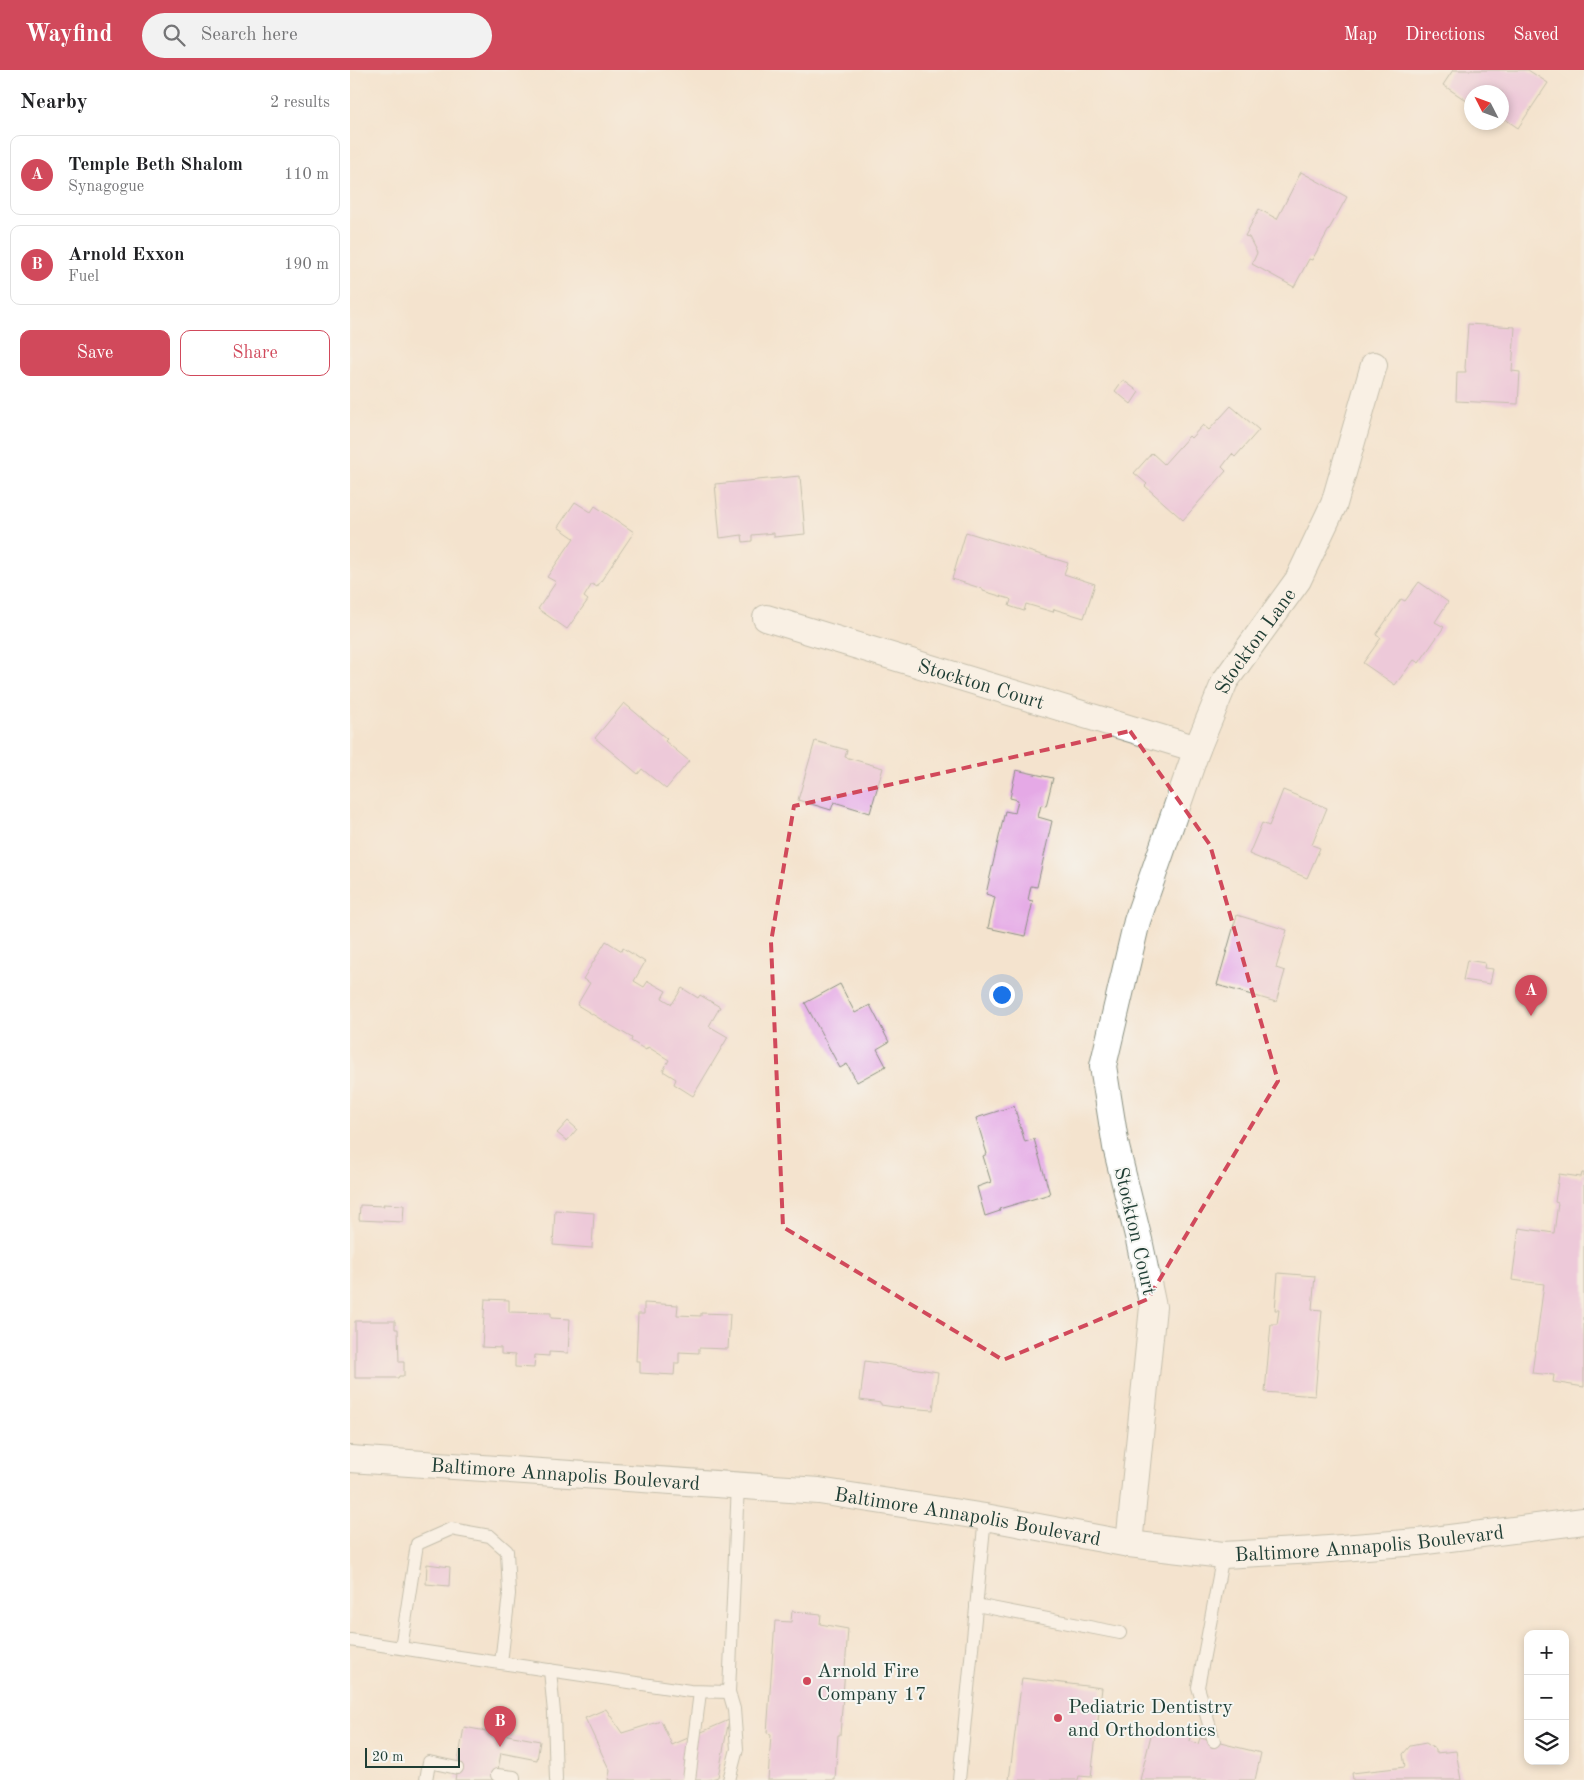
<!DOCTYPE html>
<meta charset="utf-8">
<style>
:root{--surface:#fff;--page:#f2f2f2;--text:#202124;--muted:#757577;--line:#e0e0e0;--accent:#d1495b}
body{margin:0;font-family:"Old Standard TT",serif;background:var(--page);color:var(--text)}
.controls{position:absolute;right:15px;bottom:15px;display:grid;overflow:hidden;border-radius:10px;box-shadow:0 2px 8px #0003}
.controls button{width:45px;height:45px;display:grid;place-items:center;padding:0;border:0;border-bottom:1px solid var(--line);background:var(--surface);color:var(--text);font:25px sans-serif}
.compass{position:absolute;left:1114px;top:15px;width:45px;height:45px;border-radius:50%;background:var(--surface);box-shadow:0 2px 8px #0003;rotate:312deg}
.scale{position:absolute;left:15px;bottom:12px;width:95px;box-sizing:border-box;padding-left:5px;border:2px solid #1f3d34;border-top:0;font-size:14px;line-height:18px;white-space:nowrap;color:#1f3d34;-webkit-text-stroke:4px #f6f6f2;paint-order:stroke}
.you{position:absolute;left:651px;top:924px;width:18px;height:18px;margin:-12px;border:4px solid #fff;border-radius:50%;background:#1a73e8;box-shadow:0 0 0 8px #1a73e833}
.badge{display:grid;place-items:center;width:32px;height:32px;border-radius:50%;background:var(--accent);color:#fff;font-size:16px;font-weight:700}
.pin{position:absolute;translate:-50% -41px;filter:drop-shadow(0 1px 2px #0008)}
.pin::after{content:'';position:absolute;top:26px;width:18px;height:15px;background:inherit;clip-path:polygon(0 0,100% 0,50% 100%)}
.list{margin:0;padding:0;list-style:none}
h2{display:flex;justify-content:space-between;align-items:center;height:65px;margin:0;padding:0 20px;font-size:21px}
h2 small{font-size:16px;font-weight:400;color:var(--muted)}
.list li{display:grid;grid-template-columns:32px 1fr auto;gap:15px;align-items:center;box-sizing:border-box;height:80px;margin:0 10px 10px;padding:0 10px;border:1px solid var(--line);border-radius:10px}
.list b{display:block;font-size:19px;white-space:nowrap}
.list p{margin:0;font-size:16px;white-space:nowrap;color:var(--muted)}
.list em{font-size:16px;font-style:normal;color:var(--muted)}
.actions{display:flex;gap:10px;padding:15px 20px}
.actions a{flex:1;padding:11px 0;border:1px solid var(--accent);border-radius:10px;text-align:center;font-size:18px;color:var(--accent)}
.actions .main{background:var(--accent);color:#fff}
.icon{flex:none;width:28px;height:28px;fill:none;stroke:currentColor;stroke-width:2;stroke-linecap:round;stroke-linejoin:round}
.map{position:relative;flex:none;width:1234px;height:1710px;overflow:hidden}
header{display:flex;align-items:center;gap:30px;box-sizing:border-box;height:70px;padding:0 25px;background:var(--accent);color:#fff}
header strong{font-size:24px}
nav{display:flex;gap:28px;margin-inline-start:auto;font-size:18px}
.search{width:350px;height:45px;background:var(--page);display:flex;align-items:center;gap:12px;box-sizing:border-box;padding:0 18px;border-radius:28px;color:var(--muted);font-size:19px}
main{display:flex}
aside{flex:1;background:var(--surface)}
.map>svg:first-child{display:block}
.building{fill:#e5a9e6}
.lines{fill:none;stroke-linecap:round;stroke-linejoin:round}
.lane-casing{stroke:#8a9081;stroke-width:14}
.street-casing{stroke:#8a9081;stroke-width:28}
.lane{stroke:#fff;stroke-width:12}
.street{stroke:#fff;stroke-width:26}
.marked{fill:none;stroke:#d1495b;stroke-width:4;stroke-dasharray:10 6;stroke-linejoin:round}
.poi-dot{fill:#d1495b;stroke:#f6f6f2;stroke-width:2}
.labels{text-anchor:middle;stroke-width:4;stroke-linejoin:round;paint-order:stroke}
.street-label{font-size:20px;fill:#1f3d34;stroke:#f6f6f2}
.poi-label{font-size:20px;fill:#1f3d34;stroke:#f6f6f2;text-anchor:start}
</style>
<header>
<strong>Wayfind</strong>
<div class="search"><svg class="icon" aria-label="search" viewBox="0 0 24 24"><circle cx="10" cy="10" r="6"/><path d="M15 15l6 6"/></svg>Search here</div>
<nav><a>Map</a><a>Directions</a><a>Saved</a></nav>
</header>
<main>
<aside>
<h2>Nearby<small>2 results</small></h2>
<ul class="list">
<li><span class="badge">A</span><div><b>Temple Beth Shalom</b><p>Synagogue</p></div><em>110 m</em></li>
<li><span class="badge">B</span><div><b>Arnold Exxon</b><p>Fuel</p></div><em>190 m</em></li>
</ul>
<div class="actions"><a class="main">Save</a><a>Share</a></div>
</aside>
<div class="map">
<svg width="1234" height="1710" viewBox="0 0 1234 1710">
<rect width="100%" height="100%" fill="#f6f6f2"/>
<filter id="ink" filterUnits="userSpaceOnUse"><feTurbulence type="fractalNoise" baseFrequency=".02" numOctaves="2"/><feDisplacementMap in="SourceGraphic" scale="10" xChannelSelector="R" yChannelSelector="G"/><feConvolveMatrix kernelMatrix="1 2 1 2 8 2 1 2 1" color-interpolation-filters="sRGB"/></filter>
<filter id="wash" filterUnits="userSpaceOnUse"><feTurbulence type="fractalNoise" baseFrequency=".0096" numOctaves="4" result="noise"/><feDisplacementMap in="SourceGraphic" scale="20" xChannelSelector="R" yChannelSelector="G"/><feGaussianBlur stdDeviation="1.12" result="paint"/><feColorMatrix in="noise" values="0 0 0 0 0 0 0 0 0 0 0 0 0 0 0 0 0 1.4 0 .05"/><feComposite in="paint" operator="in"/></filter>
<g filter="url(#wash)">
<rect width="100%" height="100%" fill="#f4e3ce"/>
<g id="blocks">
<g class="building">
<path d="M 1103,0 L 1178,0 L 1198,13 L 1168,58 L 1152,47 L 1152,22 L 1122,22 L 1120,33 L 1093,15 Z"/>
<path d="M 951,102 L 997,127 L 962,190 L 959,189 L 944,217 L 902,194 L 907,183 L 899,167 L 895,166 L 909,139 L 927,149 Z"/>
<path d="M 1118,254 L 1165,257 L 1162,301 L 1170,302 L 1168,334 L 1106,331 L 1107,302 L 1116,302 L 1115,298 Z"/>
<path d="M 773,310 L 789,322 L 781,334 L 765,321 Z"/>
<path d="M 881,336 L 909,360 L 885,387 L 882,384 L 872,397 L 876,401 L 833,450 L 795,416 L 797,414 L 784,403 L 802,383 L 814,394 L 839,366 L 841,368 L 853,355 L 859,360 Z"/>
<path d="M 450,406 L 455,464 L 424,467 L 424,463 L 402,465 L 402,471 L 393,472 L 392,465 L 370,468 L 365,414 Z"/>
<path d="M 225,432 L 241,442 L 245,436 L 284,462 L 247,517 L 242,514 L 234,527 L 238,530 L 217,559 L 188,539 L 206,512 L 197,507 L 224,468 L 208,457 Z"/>
<path d="M 616,462 L 718,493 L 714,504 L 745,514 L 734,548 L 704,539 L 703,542 L 676,534 L 674,541 L 659,536 L 661,530 L 660,529 L 633,521 L 633,519 L 602,509 Z"/>
<path d="M 1069,512 L 1098,532 L 1085,552 L 1094,557 L 1069,593 L 1064,590 L 1045,615 L 1013,593 L 1031,568 L 1026,565 L 1051,529 L 1055,531 Z"/>
<path d="M 274,633 L 317,669 L 315,671 L 339,691 L 316,719 L 292,699 L 288,704 L 245,668 Z"/>
<path d="M 465,671 L 497,680 L 495,687 L 533,698 L 520,743 L 484,732 L 481,740 L 448,730 Z"/>
<path d="M 666,700 L 703,708 L 696,736 L 691,735 L 688,747 L 702,751 L 687,817 L 681,816 L 678,830 L 683,831 L 675,866 L 638,858 L 645,827 L 636,824 L 655,741 L 665,743 L 668,730 L 660,728 Z"/>
<path d="M 933,720 L 977,738 L 962,775 L 970,778 L 957,808 L 899,784 L 912,753 L 919,756 Z"/>
<path d="M 887,845 L 937,860 L 926,898 L 935,901 L 926,932 L 867,915 Z"/>
<path d="M 256,871 L 272,881 L 273,878 L 295,892 L 284,911 L 294,917 L 298,911 L 316,921 L 312,928 L 322,934 L 332,918 L 348,928 L 350,925 L 370,937 L 359,956 L 378,967 L 343,1026 L 324,1014 L 326,1009 L 313,1001 L 319,990 L 298,977 L 296,980 L 281,971 L 282,968 L 227,935 L 240,913 L 233,909 Z"/>
<path d="M 1117,890 L 1135,893 L 1134,898 L 1143,899 L 1140,914 L 1113,910 Z"/>
<path d="M 490,914 L 505,943 L 520,935 L 539,972 L 527,979 L 536,996 L 507,1012 L 497,994 L 490,998 L 455,933 Z"/>
<path d="M 664,1036 L 675,1072 L 684,1069 L 700,1124 L 649,1139 L 650,1141 L 635,1146 L 627,1117 L 641,1112 L 633,1086 L 637,1084 L 626,1048 Z"/>
<path d="M 218,1051 L 227,1059 L 217,1071 L 207,1063 Z"/>
<path d="M 1232,1103 L 1234,1103 L 1234,1317 L 1203,1312 L 1204,1305 L 1182,1303 L 1194,1214 L 1162,1210 L 1169,1158 L 1204,1163 L 1208,1133 L 1205,1132 L 1209,1104 L 1231,1107 Z"/>
<path d="M 33,1134 L 54,1135 L 53,1152 L 9,1150 L 10,1135 L 34,1136 Z"/>
<path d="M 205,1140 L 244,1143 L 242,1178 L 203,1175 Z"/>
<path d="M 928,1203 L 965,1206 L 962,1239 L 972,1240 L 965,1326 L 915,1322 L 921,1254 L 927,1254 L 929,1240 L 925,1240 Z"/>
<path d="M 135,1229 L 159,1230 L 159,1242 L 201,1243 L 201,1248 L 220,1249 L 218,1283 L 199,1282 L 199,1286 L 185,1285 L 184,1298 L 165,1297 L 165,1285 L 151,1284 L 151,1278 L 132,1277 Z"/>
<path d="M 294,1233 L 328,1235 L 327,1245 L 351,1246 L 351,1243 L 380,1244 L 378,1279 L 349,1278 L 349,1283 L 329,1282 L 329,1293 L 325,1293 L 324,1305 L 290,1303 L 290,1291 L 286,1291 L 288,1244 L 294,1244 Z"/>
<path d="M 5,1251 L 45,1251 L 45,1259 L 48,1259 L 49,1292 L 54,1292 L 54,1306 L 49,1306 L 48,1308 L 5,1308 Z"/>
<path d="M 515,1291 L 588,1302 L 583,1340 L 544,1337 L 531,1335 L 531,1333 L 510,1330 Z"/>
<path d="M 77,1494 L 100,1497 L 99,1516 L 76,1514 Z"/>
<path d="M 442,1541 L 471,1544 L 470,1554 L 498,1559 L 490,1665 L 488,1665 L 485,1710 L 418,1710 L 421,1664 L 417,1663 L 425,1551 L 441,1552 Z"/>
<path d="M 672,1608 L 752,1618 L 741,1707 L 729,1706 L 728,1710 L 659,1710 Z"/>
<path d="M 256,1639 L 272,1663 L 311,1651 L 322,1675 L 379,1650 L 368,1707 L 358,1710 L 258,1710 L 260,1701 L 235,1648 Z"/>
<path d="M 114,1657 L 190,1671 L 187,1690 L 151,1683 L 146,1710 L 105,1710 Z"/>
<path d="M 803,1657 L 841,1666 L 840,1671 L 848,1674 L 850,1668 L 911,1683 L 905,1710 L 790,1710 Z"/>
<path d="M 1076,1673 L 1086,1680 L 1086,1683 L 1106,1681 L 1111,1710 L 1003,1710 L 1002,1703 L 1055,1697 L 1053,1684 L 1060,1676 Z"/>
</g>
</g>
</g>
<g filter="url(#ink)">
<use href="#blocks" fill-opacity="0" stroke="#8a9081" stroke-width="1"/>
<g class="lines">
<g class="lane-casing">
<g id="lane">
<path d="M 626,1535 L 770,1563"/>
<path d="M 0,1570 C 50,1578 100,1586 151,1593 L 159,1524 L 157,1481 L 140,1466 L 101,1459 L 67,1474 L 51,1578"/>
<path d="M 151,1593 L 340,1621 L 379,1622 L 388,1414"/>
<path d="M 200,1600 L 204,1643 L 206,1710"/>
<path d="M 379,1622 L 384,1639 L 387,1679 L 379,1710"/>
<path d="M 864,1671 L 848,1617 L 873,1485"/>
<path d="M 147,1705 L 164,1707 L 164,1710"/>
<path d="M 76,1710 L 79,1692 L 107,1698"/>
<path d="M 339,1710 L 350,1622"/>
<path d="M 609,1710 L 635,1447"/>
</g>
</g>
<g class="street-casing">
<g id="street">
<path id="s1" d="M 416,548 L 847,679"/>
<path id="s2" d="M 0,1389 L 469,1421 L 635,1447 L 779,1474 L 873,1485 L 966,1480 L 1068,1472 L 1234,1451"/>
<path id="s3" d="M 779,1474 L 803,1237 L 789,1170 L 766,1077 L 753,996 L 787,851 L 847,679 L 875,611 L 948,510 L 984,434 L 1024,295"/>
</g>
</g>
<use href="#lane" class="lane"/>
<use href="#street" class="street"/>
</g>
</g>
<path d="M0 0H1234V1710H0ZM 780,661 L 860,775 L 928,1011 L 798,1229 L 653,1290 L 433,1157 L 421,872 L 444,736 Z" fill="#f4e3ce" fill-opacity=".55" fill-rule="evenodd"/>
<path class="marked" d="M 780,661 L 860,775 L 928,1011 L 798,1229 L 653,1290 L 433,1157 L 421,872 L 444,736 Z"/>
<g class="poi-dot">
<circle cx="457" cy="1611" r="5"/>
<circle cx="708" cy="1648" r="5"/>
</g>
<g class="labels">
<g class="street-label">
<text dy="7" stroke="none"><textPath href="#s3" startOffset="939">Stockton Lane</textPath></text>
<text dy="7" stroke="none"><textPath href="#s1" startOffset="225">Stockton Court</textPath></text>
<text transform="translate(786 1161) rotate(77)" y="7">Stockton Court</text>
<text dy="7" stroke="none"><textPath href="#s2" startOffset="216">Baltimore Annapolis Boulevard</textPath></text>
<text dy="7" stroke="none"><textPath href="#s2" startOffset="621">Baltimore Annapolis Boulevard</textPath></text>
<text dy="7" stroke="none"><textPath href="#s2" startOffset="1026">Baltimore Annapolis Boulevard</textPath></text>
</g>
<g class="poi-label">
<text x="467" y="1607">Arnold Fire<tspan x="467" dy="23">Company 17</tspan></text>
<text x="718" y="1643">Pediatric Dentistry<tspan x="718" dy="23">and Orthodontics</tspan></text>
</g>
</g>
</svg>
<div class="controls">
<button>+</button>
<button>−</button>
<button><svg class="icon" aria-label="layers" viewBox="0 0 24 24"><path d="M12 4l9 5-9 5-9-5zM3 14l9 5 9-5"/></svg></button>
</div>
<svg class="compass" viewBox="-18 -18 36 36"><path d="M0-13l5 13h-10z" fill="#e53935"/><path d="M0 13l5-13h-10z" fill="#757577"/></svg>
<div class="scale">20 m</div>
<div class="you"></div>
<div class="pin badge" style="left:1181px;top:946px">A</div>
<div class="pin badge" style="left:150px;top:1677px">B</div>
</div>
</main>
